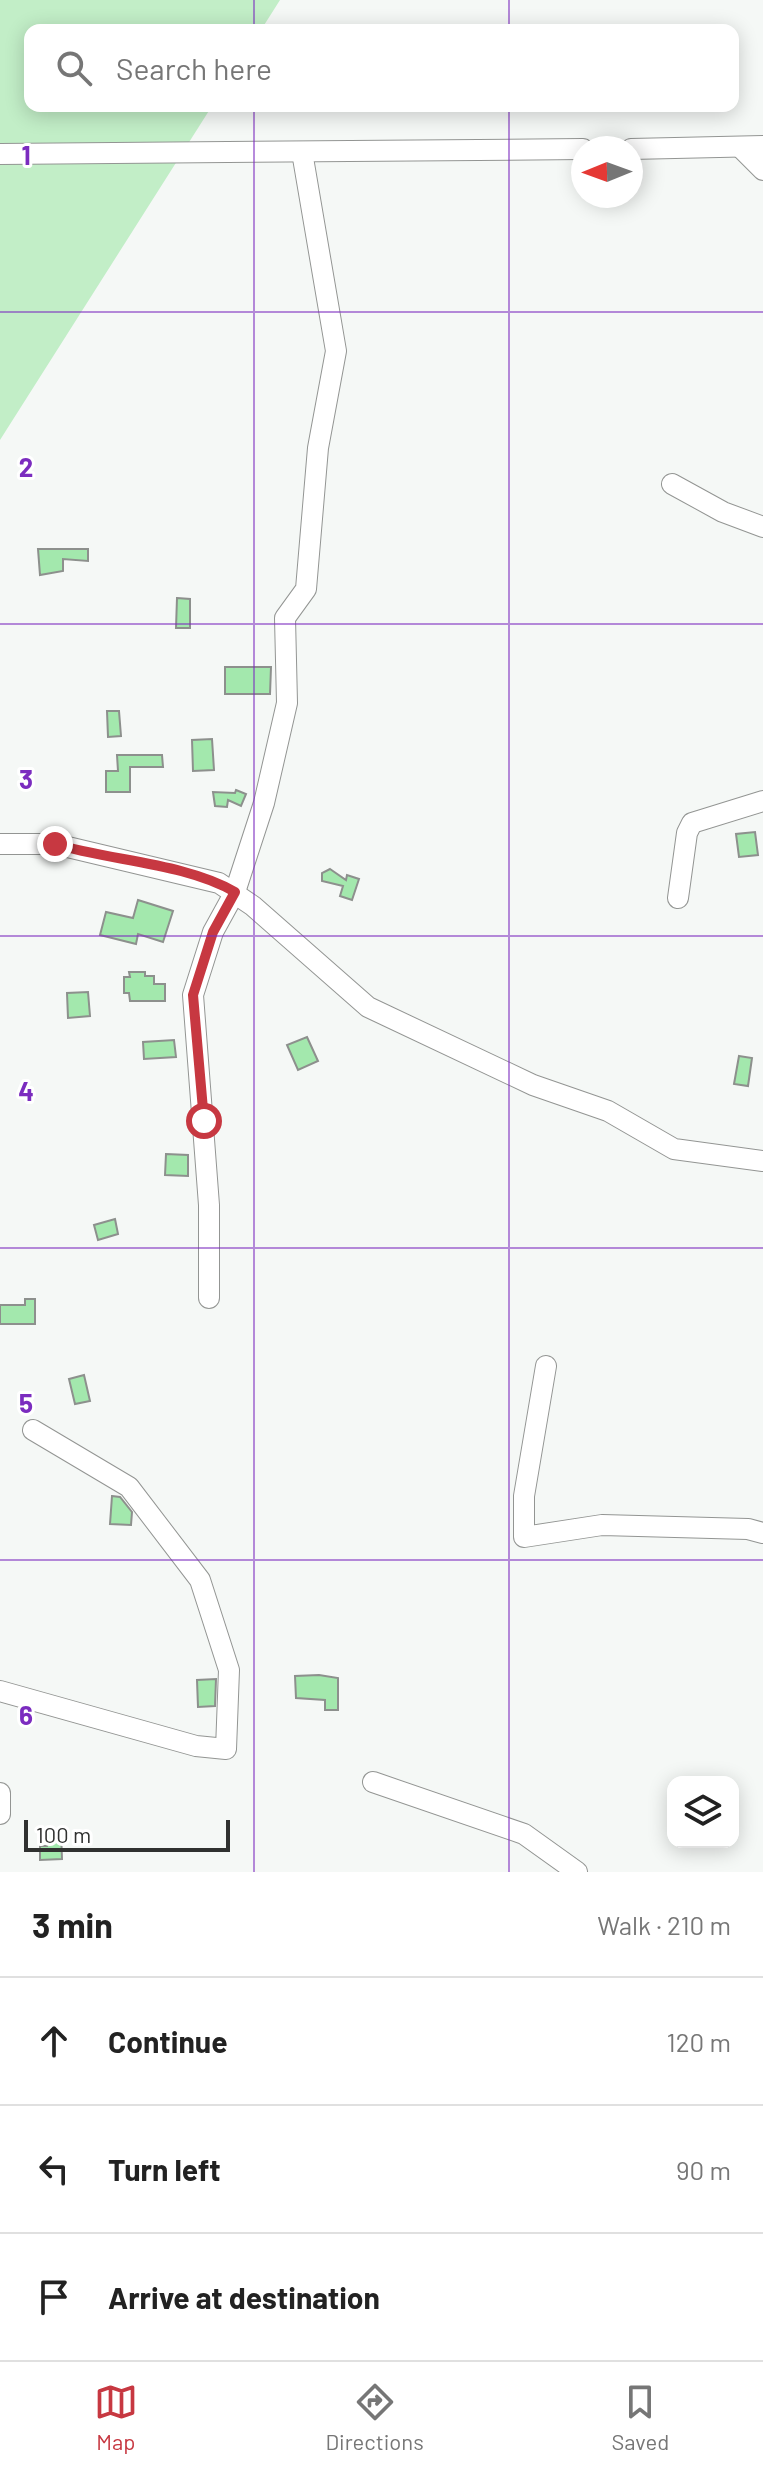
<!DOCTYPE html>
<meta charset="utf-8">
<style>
:root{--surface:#fff;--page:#f6f6f6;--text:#222;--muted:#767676;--line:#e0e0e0;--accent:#c73841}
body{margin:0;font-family:Barlow,sans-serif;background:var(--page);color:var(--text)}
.controls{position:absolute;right:24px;bottom:24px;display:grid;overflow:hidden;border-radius:16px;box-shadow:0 4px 20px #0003}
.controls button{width:72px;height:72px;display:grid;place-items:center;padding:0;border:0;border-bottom:2px solid var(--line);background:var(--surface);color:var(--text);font:40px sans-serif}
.compass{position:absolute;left:571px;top:136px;width:72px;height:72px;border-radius:50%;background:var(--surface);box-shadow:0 4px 20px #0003;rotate:269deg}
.scale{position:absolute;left:24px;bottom:20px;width:206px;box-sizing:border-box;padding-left:8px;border:4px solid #303130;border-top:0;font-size:22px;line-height:28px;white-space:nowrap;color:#303130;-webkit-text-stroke:6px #fff;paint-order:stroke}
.stop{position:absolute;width:24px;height:24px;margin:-18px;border:6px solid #c73841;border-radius:50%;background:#fff}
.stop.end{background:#c73841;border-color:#fff;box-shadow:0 2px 8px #0008}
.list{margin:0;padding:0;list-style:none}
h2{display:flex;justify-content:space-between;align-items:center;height:104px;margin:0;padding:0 32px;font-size:34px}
h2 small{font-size:26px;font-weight:400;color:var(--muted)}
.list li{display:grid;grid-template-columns:52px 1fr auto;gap:24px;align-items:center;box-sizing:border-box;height:128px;padding:0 32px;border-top:2px solid var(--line)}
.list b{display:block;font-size:30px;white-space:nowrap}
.list em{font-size:26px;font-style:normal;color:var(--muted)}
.icon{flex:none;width:44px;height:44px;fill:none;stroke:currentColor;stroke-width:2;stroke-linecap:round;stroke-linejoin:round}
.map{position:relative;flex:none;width:763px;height:1872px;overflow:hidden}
.search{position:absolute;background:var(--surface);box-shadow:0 4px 20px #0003;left:24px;right:24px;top:24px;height:88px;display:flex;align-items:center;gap:20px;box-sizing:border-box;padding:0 28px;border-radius:16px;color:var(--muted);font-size:30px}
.sheet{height:488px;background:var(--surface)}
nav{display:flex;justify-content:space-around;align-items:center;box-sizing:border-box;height:112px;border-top:2px solid var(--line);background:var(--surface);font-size:22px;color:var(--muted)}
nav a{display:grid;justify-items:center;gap:4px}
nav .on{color:var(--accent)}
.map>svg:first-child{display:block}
.green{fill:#c2eec7}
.building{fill:#a3e8ad;stroke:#8d908d;stroke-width:2}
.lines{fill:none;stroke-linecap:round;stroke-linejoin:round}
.minor-casing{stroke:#939593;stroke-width:22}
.minor{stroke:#fff;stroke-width:20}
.route{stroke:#c73841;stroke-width:10}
.grid{fill:none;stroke:#7b2cbf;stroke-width:2;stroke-opacity:0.55}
.grid-label{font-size:26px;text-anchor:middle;font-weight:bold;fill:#7b2cbf;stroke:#fff;stroke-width:6;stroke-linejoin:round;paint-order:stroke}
</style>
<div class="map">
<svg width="763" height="1872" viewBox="0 0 763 1872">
<rect width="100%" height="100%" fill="#f5f8f6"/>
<path class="green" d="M 0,0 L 280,0 L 261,30 L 30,30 L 30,106 L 212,106 L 0,440 Z"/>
<g class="building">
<path d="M 38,549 L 88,549 L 88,561 L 63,559 L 63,571 L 40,575 Z"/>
<path d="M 177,598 L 190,599 L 190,628 L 176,628 Z"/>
<path d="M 225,667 L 271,667 L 270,694 L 225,694 Z"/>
<path d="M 107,711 L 119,711 L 121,736 L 108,737 Z"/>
<path d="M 212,739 L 214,770 L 193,771 L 192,740 Z"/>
<path d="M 117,755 L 162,755 L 163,767 L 130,767 L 130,792 L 106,792 L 106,771 L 118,771 Z"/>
<path d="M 236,790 L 246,794 L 241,806 L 228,800 L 227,807 L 215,806 L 213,792 L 235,793 Z"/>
<path d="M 755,832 L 758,855 L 739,857 L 736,834 Z"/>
<path d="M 330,869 L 346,880 L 347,875 L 359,879 L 352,900 L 340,896 L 343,886 L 322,881 L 322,873 Z"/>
<path d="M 138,900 L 173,911 L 163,942 L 138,934 L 136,944 L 100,935 L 106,912 L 133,918 Z"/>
<path d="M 129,972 L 145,972 L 145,976 L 154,976 L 154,984 L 165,984 L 165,1001 L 130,1001 L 129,993 L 124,993 L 124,977 L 130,977 Z"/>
<path d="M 88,992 L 90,1016 L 68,1018 L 67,993 Z"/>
<path d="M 307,1037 L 318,1061 L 298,1070 L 287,1045 Z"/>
<path d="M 174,1040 L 176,1057 L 144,1059 L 143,1042 Z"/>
<path d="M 739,1056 L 752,1058 L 748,1086 L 734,1084 Z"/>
<path d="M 166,1154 L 188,1155 L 188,1176 L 165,1175 Z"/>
<path d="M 115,1219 L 118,1234 L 98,1240 L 94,1225 Z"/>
<path d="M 25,1299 L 35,1299 L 35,1324 L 0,1324 L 0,1305 L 25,1305 Z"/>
<path d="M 84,1375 L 90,1401 L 75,1404 L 69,1379 Z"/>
<path d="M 112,1496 L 120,1497 L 132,1512 L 131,1525 L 110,1524 Z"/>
<path d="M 319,1675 L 338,1678 L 338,1710 L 325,1710 L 325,1700 L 296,1698 L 295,1676 Z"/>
<path d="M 216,1679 L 215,1706 L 198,1707 L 197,1680 Z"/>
<path d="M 46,1831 L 61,1831 L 62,1859 L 40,1860 L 40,1846 L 47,1846 Z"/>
</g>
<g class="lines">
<g class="minor-casing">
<g id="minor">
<path d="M 741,148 L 763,170"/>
<path d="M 631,149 L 763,146"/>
<path d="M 0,154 L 583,149"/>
<path d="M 672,484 L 723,512 L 763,527"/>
<path d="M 0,844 L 55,844 L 219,883 L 253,906 L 368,1007 L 533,1085 L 608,1111 L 674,1149 L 763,1161"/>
<path d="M 678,898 L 687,833 L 692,823 L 763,801"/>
<path d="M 209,1298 L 209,1205 L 193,995 L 213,932 L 235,892 L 264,803 L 287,703 L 285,618 L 306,589 L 318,448 L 336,351 L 302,152"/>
<path d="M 546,1366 L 524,1496 L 524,1537 L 602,1525 L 748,1529 L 763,1533"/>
<path d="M 0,1691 L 196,1746 L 226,1749 L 229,1670 L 200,1580 L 129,1487 L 33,1430"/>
<path d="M 373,1782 L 524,1834 L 577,1872"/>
<path d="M 0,1793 L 0,1814"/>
</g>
</g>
<use href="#minor" class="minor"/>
</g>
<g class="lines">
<path class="route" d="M 55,844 C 111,861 185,863 235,892 L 213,932 L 193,995 L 204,1121"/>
</g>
<path class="grid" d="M 254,0 L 254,30M 509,0 L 509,30M 254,106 L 254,1872M 509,106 L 509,1872M 0,312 L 763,312M 0,624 L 763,624M 0,936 L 763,936M 0,1248 L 763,1248M 0,1560 L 763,1560"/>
<g class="grid-label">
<text x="26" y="165">1</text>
<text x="26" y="477">2</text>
<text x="26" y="789">3</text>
<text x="26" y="1101">4</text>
<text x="26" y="1413">5</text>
<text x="26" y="1725">6</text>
</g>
</svg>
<div class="controls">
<button><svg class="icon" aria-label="layers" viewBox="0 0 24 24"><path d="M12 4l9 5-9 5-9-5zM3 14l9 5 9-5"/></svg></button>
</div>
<svg class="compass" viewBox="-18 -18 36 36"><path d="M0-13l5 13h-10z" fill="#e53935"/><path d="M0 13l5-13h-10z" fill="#767676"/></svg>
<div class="scale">100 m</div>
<div class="stop" style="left:204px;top:1121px"></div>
<div class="stop end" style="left:55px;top:844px"></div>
<div class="search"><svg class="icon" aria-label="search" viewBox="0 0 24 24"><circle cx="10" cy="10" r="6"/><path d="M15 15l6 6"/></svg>Search here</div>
</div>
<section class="sheet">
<h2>3 min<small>Walk · 210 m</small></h2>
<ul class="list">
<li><svg class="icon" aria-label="ahead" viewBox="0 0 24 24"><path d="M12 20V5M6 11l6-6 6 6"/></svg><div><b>Continue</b></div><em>120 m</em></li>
<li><svg class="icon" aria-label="left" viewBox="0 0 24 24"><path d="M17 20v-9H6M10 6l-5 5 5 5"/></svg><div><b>Turn left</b></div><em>90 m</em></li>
<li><svg class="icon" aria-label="arrive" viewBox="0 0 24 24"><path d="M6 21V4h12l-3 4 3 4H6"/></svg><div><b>Arrive at destination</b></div></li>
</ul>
</section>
<nav>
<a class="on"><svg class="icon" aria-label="map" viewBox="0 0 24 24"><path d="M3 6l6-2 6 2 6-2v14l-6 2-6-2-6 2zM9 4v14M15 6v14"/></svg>Map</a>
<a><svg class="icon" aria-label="directions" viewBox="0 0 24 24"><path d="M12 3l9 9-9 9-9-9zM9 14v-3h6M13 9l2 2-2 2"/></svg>Directions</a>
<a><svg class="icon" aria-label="saved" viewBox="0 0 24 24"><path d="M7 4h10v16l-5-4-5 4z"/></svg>Saved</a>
</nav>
